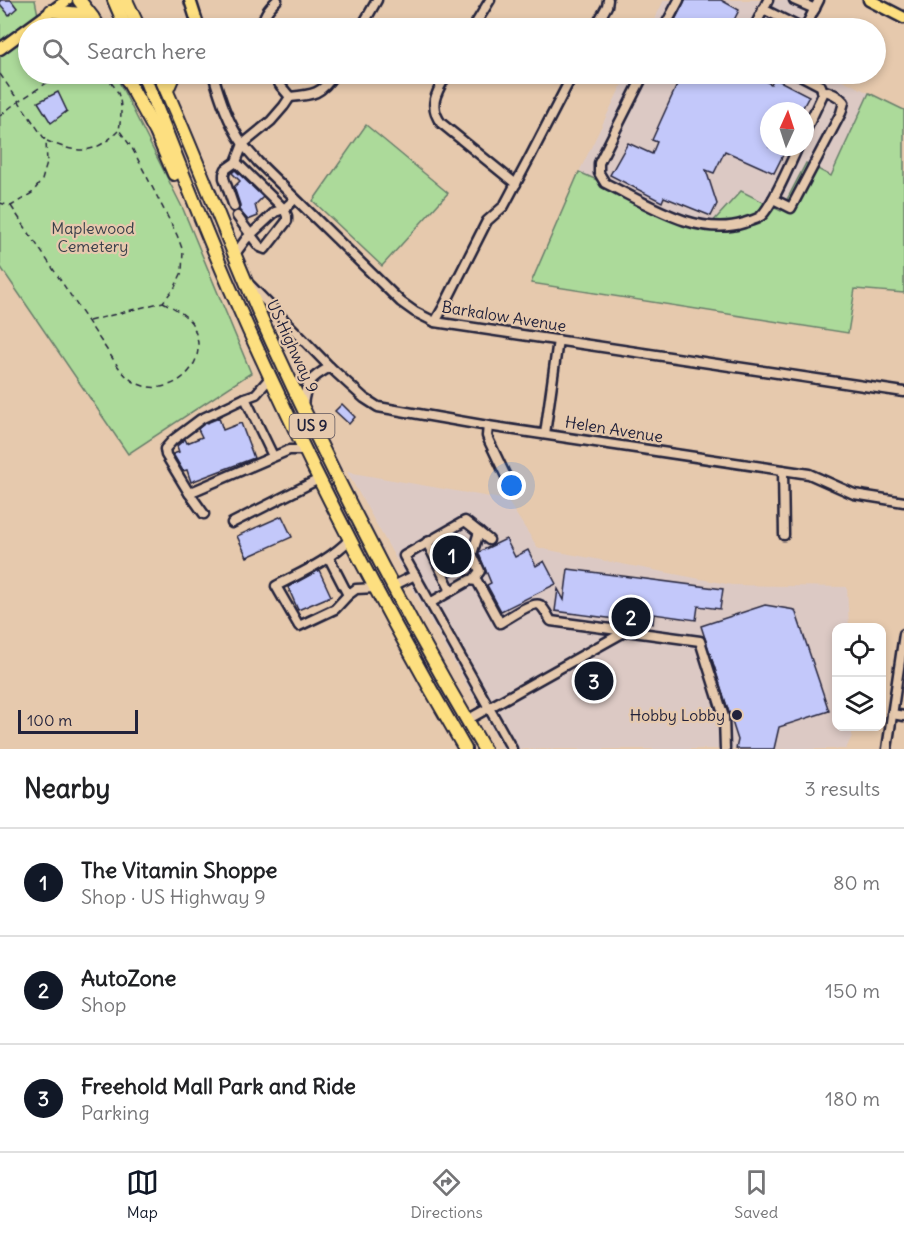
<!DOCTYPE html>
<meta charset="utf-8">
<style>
:root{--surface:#fff;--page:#f6f6f6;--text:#202124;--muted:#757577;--line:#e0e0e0;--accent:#111827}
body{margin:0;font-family:Delius,sans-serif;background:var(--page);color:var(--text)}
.controls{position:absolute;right:18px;bottom:18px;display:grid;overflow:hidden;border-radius:12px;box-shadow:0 3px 9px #0003}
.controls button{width:54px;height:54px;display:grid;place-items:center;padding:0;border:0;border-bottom:2px solid var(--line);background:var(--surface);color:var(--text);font:30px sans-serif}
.compass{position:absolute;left:760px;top:102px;width:54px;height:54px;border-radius:50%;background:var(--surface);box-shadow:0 3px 9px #0003;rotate:3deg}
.scale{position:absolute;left:18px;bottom:15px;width:120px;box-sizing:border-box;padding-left:6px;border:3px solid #22223b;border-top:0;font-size:16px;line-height:21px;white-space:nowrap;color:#22223b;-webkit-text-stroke:4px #e6c9ad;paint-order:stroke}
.you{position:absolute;left:512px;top:486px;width:21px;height:21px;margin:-15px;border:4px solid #fff;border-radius:50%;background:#1a73e8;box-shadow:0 0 0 9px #1a73e833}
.badge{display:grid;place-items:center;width:39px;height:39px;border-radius:50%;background:var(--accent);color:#fff;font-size:20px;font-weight:700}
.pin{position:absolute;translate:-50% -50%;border:3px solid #fff;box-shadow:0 2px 6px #0006}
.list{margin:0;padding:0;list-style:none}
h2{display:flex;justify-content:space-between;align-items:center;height:78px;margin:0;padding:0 24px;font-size:26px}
h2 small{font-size:20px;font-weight:400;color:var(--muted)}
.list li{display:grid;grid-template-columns:39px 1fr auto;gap:18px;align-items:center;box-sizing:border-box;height:108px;padding:0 24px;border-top:2px solid var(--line)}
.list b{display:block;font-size:22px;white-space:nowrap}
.list p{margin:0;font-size:20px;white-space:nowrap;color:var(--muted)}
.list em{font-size:20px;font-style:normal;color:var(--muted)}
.icon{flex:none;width:33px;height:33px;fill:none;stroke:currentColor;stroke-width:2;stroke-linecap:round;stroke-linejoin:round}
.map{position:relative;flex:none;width:904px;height:749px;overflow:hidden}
.search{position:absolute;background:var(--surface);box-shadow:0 3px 9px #0003;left:18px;right:18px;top:18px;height:66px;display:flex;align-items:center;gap:15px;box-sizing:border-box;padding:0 21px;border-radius:33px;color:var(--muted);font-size:22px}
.sheet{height:402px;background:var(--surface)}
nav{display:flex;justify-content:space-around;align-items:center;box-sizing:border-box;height:84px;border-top:2px solid var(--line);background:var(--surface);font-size:16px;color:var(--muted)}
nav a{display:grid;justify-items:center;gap:3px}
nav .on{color:var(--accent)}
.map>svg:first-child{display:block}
.built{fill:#dcc9c4;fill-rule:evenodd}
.green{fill:#acda9a;stroke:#677e6a;stroke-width:1.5}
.building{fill:#c3c8fa;stroke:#22223b;stroke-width:1.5}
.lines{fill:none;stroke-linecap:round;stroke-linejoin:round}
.minor-casing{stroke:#22223b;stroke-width:13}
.major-casing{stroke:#22223b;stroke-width:15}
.highway-casing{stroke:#22223b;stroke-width:16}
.path{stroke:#22223b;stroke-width:1.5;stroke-dasharray:6 4.5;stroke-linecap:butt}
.minor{stroke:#e6c9ad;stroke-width:8}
.major{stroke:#fddf80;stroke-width:10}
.highway{stroke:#fddf80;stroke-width:12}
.poi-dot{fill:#22223b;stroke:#e6c9ad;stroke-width:2}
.labels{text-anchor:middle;stroke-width:4.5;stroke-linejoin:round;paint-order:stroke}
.shield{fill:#e6c9ad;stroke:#5d545d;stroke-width:1.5}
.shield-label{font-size:15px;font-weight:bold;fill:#22223b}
.park-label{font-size:16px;fill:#373e49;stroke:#e6c9ad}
.street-label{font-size:16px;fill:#22223b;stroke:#e6c9ad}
.poi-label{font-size:16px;fill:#22223b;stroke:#e6c9ad;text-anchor:end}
</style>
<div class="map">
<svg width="904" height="749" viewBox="0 0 904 749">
<rect width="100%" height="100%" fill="#e6c9ad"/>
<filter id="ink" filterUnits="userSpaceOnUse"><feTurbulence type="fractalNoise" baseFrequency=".0167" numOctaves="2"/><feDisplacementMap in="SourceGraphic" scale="12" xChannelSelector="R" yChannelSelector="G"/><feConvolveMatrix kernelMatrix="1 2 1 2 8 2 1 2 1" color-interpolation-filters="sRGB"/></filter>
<g filter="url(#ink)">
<g class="built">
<path d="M 664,0 L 826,0 L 812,28 L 650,28 Z"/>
<path d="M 627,74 L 830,74 L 904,110 L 904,293 L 855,289 L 848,333 L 531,283 L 579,172 ZM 769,111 L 805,111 L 805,147 L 769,147 Z"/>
<path d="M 347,472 L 507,500 L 538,548 L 732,585 L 847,587 L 849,627 L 836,628 L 836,726 L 852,727 L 852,736 L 846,749 L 503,749 Z"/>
</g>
<g class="green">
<path d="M 0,0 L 35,0 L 39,20 C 55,20 69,20 83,28 L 28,28 L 28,74 L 115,74 L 183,209 L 251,373 L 128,454 L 0,266 Z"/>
<path d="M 869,93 L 904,110 L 904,293 L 855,289 L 848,333 L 531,283 L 579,172 L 696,224 L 709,226 L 741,191 L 781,211 L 806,163 L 831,176 Z"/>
<path d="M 366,125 L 448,193 L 382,266 L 313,201 Z"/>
</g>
<g class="building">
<path d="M 0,0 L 11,0 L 17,8 L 9,15 L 0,4 Z"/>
<path d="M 685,0 L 721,0 L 739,10 L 730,28 L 671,28 Z"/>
<path d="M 682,74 L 750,74 L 771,84 L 774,78 L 809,96 L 801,111 L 769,111 L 769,147 L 787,147 L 774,173 L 725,151 L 714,173 L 706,170 L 717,204 L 711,216 L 664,197 L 662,202 L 610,175 L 628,143 L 652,154 L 657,142 L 652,140 Z"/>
<path d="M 58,92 L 67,111 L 51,123 L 38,102 Z"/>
<path d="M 235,170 L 263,197 L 255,205 L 258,216 L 248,220 L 239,210 L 240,205 L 234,187 L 240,181 L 232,173 Z"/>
<path d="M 342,404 L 355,417 L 349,424 L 335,411 Z"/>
<path d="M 219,418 L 223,430 L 241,423 L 254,458 L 191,482 L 187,470 L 183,471 L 173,454 L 179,452 L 177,446 L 185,439 L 187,443 L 202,437 L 198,429 L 204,424 Z"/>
<path d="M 282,516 L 292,537 L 247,557 L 237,536 Z"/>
<path d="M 456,534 L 470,566 L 451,576 L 436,545 Z"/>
<path d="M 506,539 L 515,557 L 528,550 L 536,566 L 544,561 L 556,584 L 501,611 L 487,585 L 491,583 L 479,554 L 479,552 Z"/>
<path d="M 568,569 L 723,589 L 720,609 L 698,606 L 696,620 L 654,614 L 653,624 L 555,611 L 558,589 L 564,600 Z"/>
<path d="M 319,570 L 331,596 L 298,610 L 288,587 Z"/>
<path d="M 765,605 L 795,610 L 829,711 L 779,727 L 774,749 L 736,749 L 738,740 L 701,626 Z"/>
</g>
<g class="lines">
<g class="minor-casing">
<g id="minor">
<path d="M 794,0 L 815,9"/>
<path d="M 763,9 L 801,28"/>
<path d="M 262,28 C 263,15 268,9 277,0"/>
<path d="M 361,28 L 377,0"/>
<path d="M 473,28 L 490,0"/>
<path d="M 595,28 L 607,6 L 608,0"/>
<path d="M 664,28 L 679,0"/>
<path d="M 754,28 L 768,0"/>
<path d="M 805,28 L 819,0"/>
<path d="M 213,74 C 220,98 228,123 243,144 C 247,150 253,156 258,162 L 401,302 L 415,312 L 435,322 L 904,392"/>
<path d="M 274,74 L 280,85 L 290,97 C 313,95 322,94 334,74"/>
<path d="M 447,74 C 438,90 427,105 441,123 L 516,184"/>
<path d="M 644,74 L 599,163 L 599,173 L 605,183 C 646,203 697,238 744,223 C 749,221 756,220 761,216 C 773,205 790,164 798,147"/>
<path d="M 798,74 L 821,86 L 823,94 L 805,132"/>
<path d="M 236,162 L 284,209 L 287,216 L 287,221 L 265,249 C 263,248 262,248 260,247 C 258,245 239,219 237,216"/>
<path d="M 773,199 L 791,208 L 841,113 L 844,102 C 839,96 830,92 822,90"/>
<path d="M 234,207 L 224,178 L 224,174 L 226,169 L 236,162 L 243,144 L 271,121 L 284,106 L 290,97"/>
<path d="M 235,254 L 246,239 L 275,212 L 284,209 L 295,199"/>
<path d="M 250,285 L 330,367 L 364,398 L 378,407 L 488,426 L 809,474 L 854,494 L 904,502"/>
<path d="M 435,322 L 443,308 L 487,221 L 504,206 L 530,157 L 573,74"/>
<path d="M 245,398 L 256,394 L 270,378"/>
<path d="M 303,405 C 306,382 310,378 330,367"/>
<path d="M 488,426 L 487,436 L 489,441 L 512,489"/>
<path d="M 545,434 L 558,340"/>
<path d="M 783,470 L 784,535"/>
<path d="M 189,493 L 289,450 L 304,450"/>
<path d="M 204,514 L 189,493 L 166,455 L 165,449 L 173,440 L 201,419 L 245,398 L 273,456"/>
<path d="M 232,523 L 319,479"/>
<path d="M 350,539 C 329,561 302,572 276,586 L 299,626 L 335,609 L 348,595 L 356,589 L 375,588"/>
<path d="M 489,540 L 465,521 L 404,556 L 512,749"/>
<path d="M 427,542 L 451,591"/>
<path d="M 329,558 L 348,595"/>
<path d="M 473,580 L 480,571 L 472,554 L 479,532"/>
<path d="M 393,586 L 415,575"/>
<path d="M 430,603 L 470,580 L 477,581 L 500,623 C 507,619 532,601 540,605 C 544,608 548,616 551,621 L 700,641 L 724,717 L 725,749"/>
<path d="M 892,714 L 904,716"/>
<path d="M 467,720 L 626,631"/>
<path d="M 887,749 L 904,634"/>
</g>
</g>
<g class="major-casing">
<g id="major">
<path d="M 190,0 L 199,28"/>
<path d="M 869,0 L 904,18"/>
<path d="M 0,49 L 67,0"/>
</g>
</g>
<g class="highway-casing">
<g id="highway">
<path d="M 79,0 L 93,18"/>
<path d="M 114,0 L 126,28"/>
<path d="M 126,0 L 139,28"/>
<path d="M 51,11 L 80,14 L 96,22"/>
<path d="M 124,74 L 156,132 L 174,174"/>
<path d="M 143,74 C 172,145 199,217 230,288 C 299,446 378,600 465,749"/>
<path d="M 159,74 C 199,162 232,254 272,342 C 336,481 406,617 484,749"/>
<path d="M 167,90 L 174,74"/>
</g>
</g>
<g class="path">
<path d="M 0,74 L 46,141 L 47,163 L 42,180 L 32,193 L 11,206 L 0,203"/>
<path d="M 0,116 L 12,106 L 60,74"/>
<path d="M 47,141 C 77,153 93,156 118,131"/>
<path d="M 11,206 L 117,365 C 123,373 129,380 138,384 C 168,397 205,371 197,337 C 195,331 194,325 189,320 C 182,312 172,307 163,302"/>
<path d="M 89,321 L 163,302 L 175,287 L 182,272 L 183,251 L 177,235 L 132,148 L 119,130 C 123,106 123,88 100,74"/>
</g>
<use href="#minor" class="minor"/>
<use href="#major" class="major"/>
<use href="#highway" class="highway"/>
</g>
</g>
<circle class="poi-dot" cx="737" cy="715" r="6"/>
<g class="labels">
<rect class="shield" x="289.5" y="414" width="45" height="24" rx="4.5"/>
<g class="shield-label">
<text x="312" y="431">US 9</text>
</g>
<g class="park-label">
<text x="93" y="234">Maplewood<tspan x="93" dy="18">Cemetery</tspan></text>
</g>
<g class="street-label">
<text transform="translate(504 316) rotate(9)" y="6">Barkalow Avenue</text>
<text transform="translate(293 346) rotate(65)" y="6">US Highway 9</text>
<text transform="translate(614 429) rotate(9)" y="6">Helen Avenue</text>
</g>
<g class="poi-label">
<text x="725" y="721">Hobby Lobby</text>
</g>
</g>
</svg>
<div class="controls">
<button><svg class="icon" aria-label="locate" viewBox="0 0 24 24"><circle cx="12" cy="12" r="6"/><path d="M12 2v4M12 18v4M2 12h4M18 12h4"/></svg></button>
<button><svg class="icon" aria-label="layers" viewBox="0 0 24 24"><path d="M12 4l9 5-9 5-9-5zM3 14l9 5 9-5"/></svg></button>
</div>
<svg class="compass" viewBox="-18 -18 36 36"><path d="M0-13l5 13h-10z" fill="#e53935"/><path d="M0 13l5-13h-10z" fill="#757577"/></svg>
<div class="scale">100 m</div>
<div class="you"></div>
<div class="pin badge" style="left:452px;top:555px">1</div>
<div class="pin badge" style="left:631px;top:617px">2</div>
<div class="pin badge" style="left:594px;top:681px">3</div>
<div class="search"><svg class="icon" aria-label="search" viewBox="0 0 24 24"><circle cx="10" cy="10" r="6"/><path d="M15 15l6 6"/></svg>Search here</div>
</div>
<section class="sheet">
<h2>Nearby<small>3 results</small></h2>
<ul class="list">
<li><span class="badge">1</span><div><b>The Vitamin Shoppe</b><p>Shop · US Highway 9</p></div><em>80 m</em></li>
<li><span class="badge">2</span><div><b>AutoZone</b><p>Shop</p></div><em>150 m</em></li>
<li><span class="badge">3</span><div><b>Freehold Mall Park and Ride</b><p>Parking</p></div><em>180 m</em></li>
</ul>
</section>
<nav>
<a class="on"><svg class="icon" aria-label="map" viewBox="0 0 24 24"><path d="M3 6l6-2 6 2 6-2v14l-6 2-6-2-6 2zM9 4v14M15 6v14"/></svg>Map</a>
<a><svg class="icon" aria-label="directions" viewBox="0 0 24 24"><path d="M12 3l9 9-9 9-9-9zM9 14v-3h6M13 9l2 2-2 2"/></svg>Directions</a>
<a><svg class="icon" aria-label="saved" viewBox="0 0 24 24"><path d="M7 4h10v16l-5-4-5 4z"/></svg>Saved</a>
</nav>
